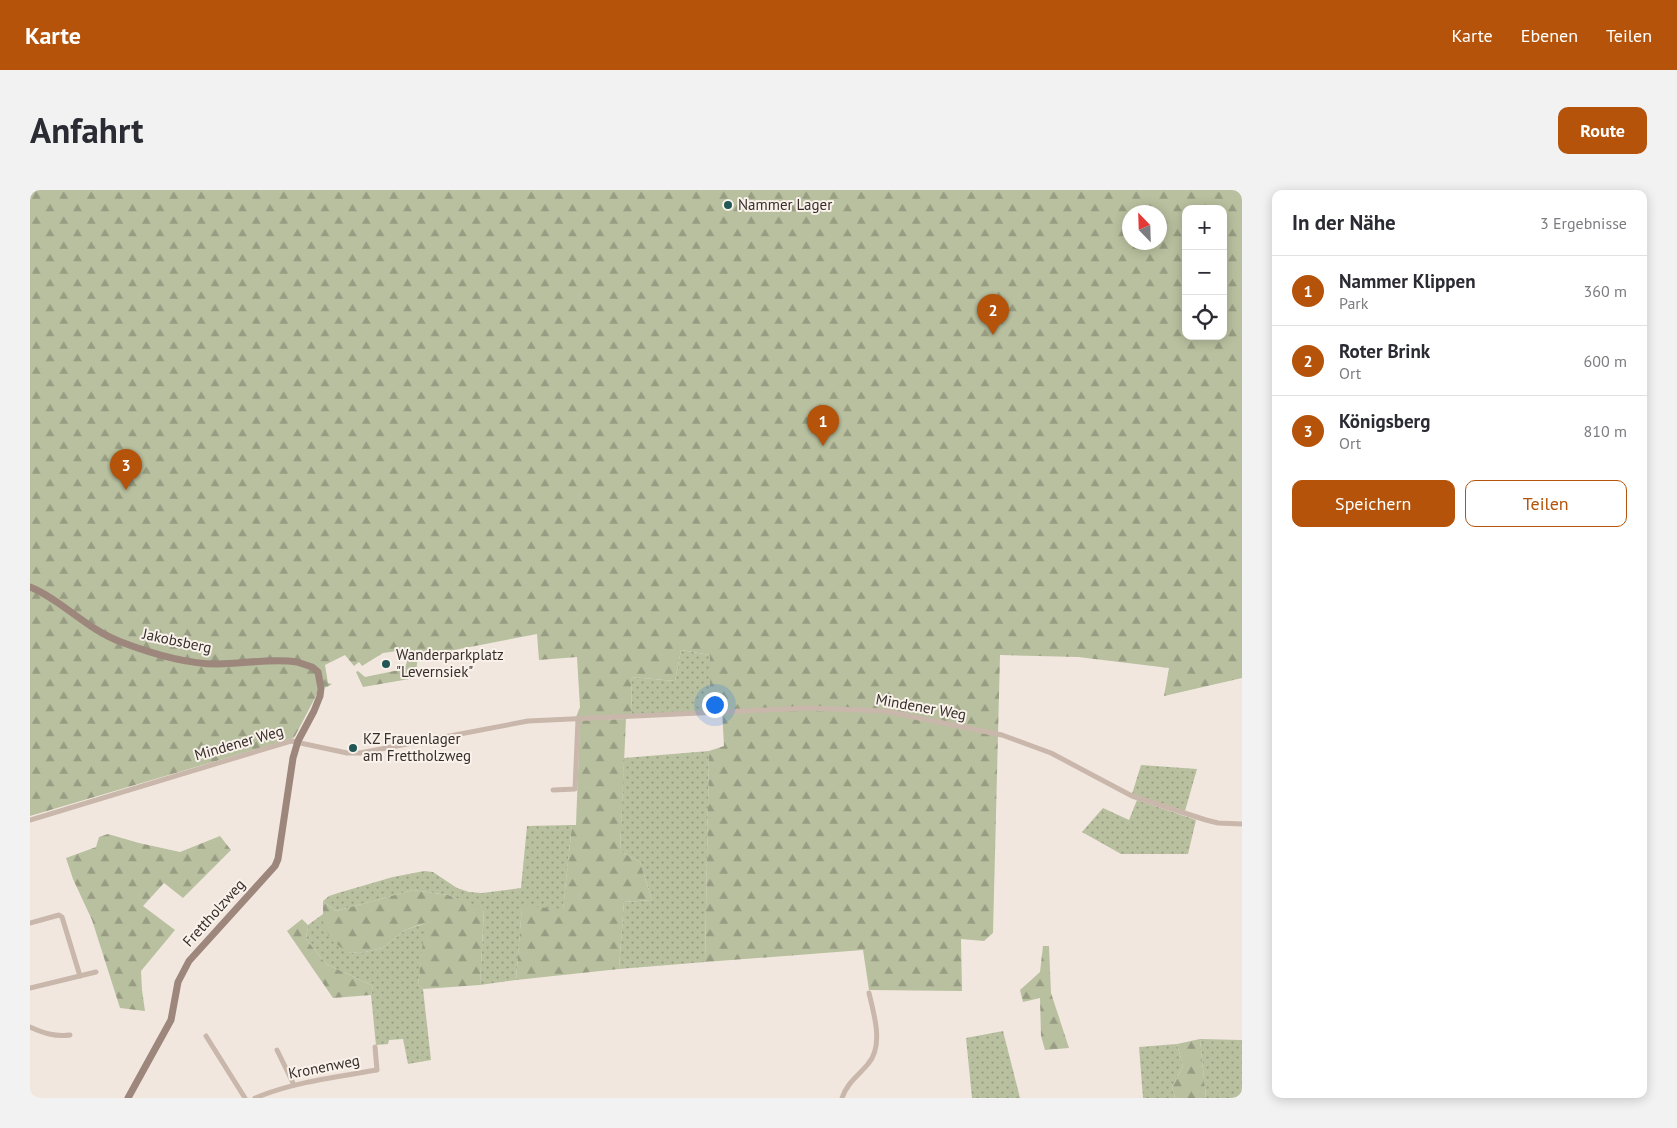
<!DOCTYPE html>
<html lang="de">
<meta charset="utf-8">
<style>
:root{--surface:#fff;--page:#f2f2f3;--text:#2b2b33;--muted:#7c7c81;--line:#e1e1e2;--accent:#b45309}
body{margin:0;font-family:"PT Sans",sans-serif;background:var(--page);color:var(--text)}
.controls{position:absolute;right:15px;top:15px;display:grid;overflow:hidden;border-radius:10px;box-shadow:0 2px 12px #0003}
.controls button{width:45px;height:45px;display:grid;place-items:center;padding:0;border:0;border-bottom:1px solid var(--line);background:var(--surface);color:var(--text);font:25px sans-serif}
.compass{position:absolute;left:1092px;top:15px;width:45px;height:45px;border-radius:50%;background:var(--surface);box-shadow:0 2px 12px #0003;rotate:337deg}
.you{position:absolute;left:684px;top:514px;width:18px;height:18px;margin:-12px;border:4px solid #fff;border-radius:50%;background:#1a73e8;box-shadow:0 0 0 8px #1a73e833}
.badge{display:grid;place-items:center;width:32px;height:32px;border-radius:50%;background:var(--accent);color:#fff;font-size:16px;font-weight:700}
.pin{position:absolute;translate:-50% -41px;filter:drop-shadow(0 1px 2px #0008)}
.pin::after{content:'';position:absolute;top:26px;width:18px;height:15px;background:inherit;clip-path:polygon(0 0,100% 0,50% 100%)}
.list{margin:0;padding:0;list-style:none}
h2{display:flex;justify-content:space-between;align-items:center;height:65px;margin:0;padding:0 20px;font-size:21px}
h2 small{font-size:16px;font-weight:400;color:var(--muted)}
.list li{display:grid;grid-template-columns:32px 1fr auto;gap:15px;align-items:center;box-sizing:border-box;height:70px;padding:0 20px;border-top:1px solid var(--line)}
.list b{display:block;font-size:19px;white-space:nowrap}
.list p{margin:0;font-size:16px;white-space:nowrap;color:var(--muted)}
.list em{font-size:16px;font-style:normal;color:var(--muted)}
.actions{display:flex;gap:10px;padding:15px 20px}
.actions a{flex:1;padding:11px 0;border:1px solid var(--accent);border-radius:10px;text-align:center;font-size:18px;color:var(--accent)}
.actions .main{background:var(--accent);color:#fff}
.icon{flex:none;width:28px;height:28px;fill:none;stroke:currentColor;stroke-width:2;stroke-linecap:round;stroke-linejoin:round}
.map{position:relative;flex:none;width:1212px;height:908px;overflow:hidden;border-radius:10px}
header{display:flex;align-items:center;gap:30px;box-sizing:border-box;height:70px;padding:0 25px;background:var(--accent);color:#fff}
header strong{font-size:24px}
nav{display:flex;gap:28px;margin-inline-start:auto;font-size:18px}
.intro{display:flex;align-items:center;justify-content:space-between;box-sizing:border-box;height:120px;padding:0 30px}
h1{margin:0;font-size:35px}
.button{padding:12px 22px;border-radius:10px;background:var(--accent);color:#fff;font-size:18px;font-weight:700}
main{display:flex;gap:30px;padding:0 30px}
aside{flex:1;background:var(--surface);border-radius:10px;box-shadow:0 2px 12px #0003}
.map>svg:first-child{display:block}
.grass{fill:url(#grass-dots)}
.forest{fill:url(#forest-firs);fill-rule:evenodd}
.lines{fill:none;stroke-linecap:round;stroke-linejoin:round}
.street{stroke:#c9b7ab;stroke-width:5}
.secondary{stroke:#9d867c;stroke-width:7}
.poi-dot{fill:#215757;stroke:#f9f2eb;stroke-width:2}
.labels{text-anchor:middle;stroke-width:4;stroke-linejoin:round;paint-order:stroke}
.poi-label{font-size:15px;fill:#382d2a;stroke:#f9f2eb;text-anchor:start}
.street-label{font-size:15px;fill:#382d2a;stroke:#f9f2eb}
</style>
<header>
<strong>Karte</strong>
<nav><a>Karte</a><a>Ebenen</a><a>Teilen</a></nav>
</header>
<div class="intro"><h1>Anfahrt</h1><a class="button">Route</a></div>
<main>
<div class="map">
<svg width="1212" height="908" viewBox="0 0 1212 908">
<defs>
<pattern id="grass-dots" width="8" height="8" patternUnits="userSpaceOnUse" patternTransform="scale(1.25)"><rect width="8" height="8" fill="#b8c09f"/><path d="M2 2h.1M6 6h.1" fill="none" stroke="#979c82" stroke-width="1.8" stroke-linecap="round"/></pattern>
<pattern id="forest-firs" width="22" height="20" patternUnits="userSpaceOnUse" patternTransform="scale(1.25)"><rect width="22" height="20" fill="#b8c09f"/><path d="M5 1l3.5 6h-7zM16 11l3.5 6h-7z" fill="#979c82"/></pattern>
</defs>
<rect width="100%" height="100%" fill="#f2e7df"/>
<g class="grass">
<path d="M 651,460 L 680,465 L 680,522 L 602,525 L 601,487 L 645,491 Z"/>
<path d="M 679,561 L 675,772 L 589,779 L 594,712 L 622,710 L 610,672 L 590,661 L 594,568 Z"/>
<path d="M 1111,575 L 1167,579 L 1155,621 L 1102,604 Z"/>
<path d="M 1107,610 L 1166,630 L 1158,664 L 1091,664 L 1052,642 L 1073,618 L 1099,630 Z"/>
<path d="M 542,635 L 533,720 L 492,717 L 486,790 L 450,795 L 454,720 L 418,705 L 383,700 L 306,721 L 293,711 L 299,706 L 308,703 L 363,687 L 394,681 L 403,682 L 427,698 L 439,702 L 452,703 L 491,698 L 497,636 Z"/>
<path d="M 293,724 L 317,762 L 330,763 L 353,758 L 375,740 L 396,733 L 388,795 L 393,799 L 401,870 L 378,874 L 373,849 L 359,850 L 358,854 L 346,855 L 341,805 L 343,796 L 296,774 L 276,749 L 278,735 Z"/>
<path d="M 973,841 L 990,908 L 942,908 L 936,848 Z"/>
<path d="M 1170,849 L 1212,850 L 1212,908 L 1176,908 Z"/>
<path d="M 1147,854 L 1153,876 L 1142,897 L 1145,908 L 1113,908 L 1109,857 Z"/>
</g>
<g class="forest">
<path d="M 0,0 L 1212,0 L 1212,488 L 1134,506 L 1139,478 L 1048,467 L 970,465 L 963,743 L 954,751 L 931,749 L 932,801 L 839,800 L 833,760 L 675,772 L 679,561 L 694,556 L 692,519 L 680,519 L 680,465 L 651,460 L 645,491 L 601,487 L 602,525 L 546,527 L 550,517 L 547,467 L 509,470 L 507,444 L 388,467 L 385,488 L 333,497 L 326,482 L 328,481 L 335,487 L 374,479 L 377,472 L 374,460 L 353,463 L 332,476 L 329,472 L 324,476 L 315,465 L 295,475 L 298,493 L 302,494 L 297,497 L 287,499 L 287,504 L 264,548 L 0,626 ZM 1156,19 L 1193,19 L 1193,146 L 1156,146 ZM 1100,22 L 1130,22 L 1130,52 L 1100,52 Z"/>
<path d="M 596,529 L 590,661 L 610,672 L 622,710 L 594,712 L 589,779 L 486,790 L 492,716 L 533,719 L 542,635 L 546,635 L 550,530 Z"/>
<path d="M 78,644 L 109,653 L 150,662 L 190,646 L 201,660 L 153,708 L 134,693 L 113,716 L 145,740 L 111,781 L 112,800 L 115,821 L 90,818 L 62,730 L 43,689 L 36,668 L 66,657 L 69,647 Z"/>
<path d="M 383,700 L 418,705 L 454,719 L 450,795 L 393,799 L 388,795 L 395,733 L 375,740 L 353,758 L 330,763 L 317,762 L 300,749 L 293,732 L 293,711 L 306,721 Z"/>
<path d="M 272,729 L 278,735 L 276,749 L 296,774 L 343,796 L 341,805 L 303,808 L 257,741 Z"/>
<path d="M 1013,756 L 1019,756 L 1021,803 L 1039,858 L 1015,860 L 1011,846 L 1010,808 L 993,812 L 990,800 L 1010,782 Z"/>
<path d="M 1170,849 L 1176,908 L 1145,908 L 1142,897 L 1153,876 L 1147,854 Z"/>
</g>
<g class="lines">
<g class="street">
<path d="M 523,600 L 545,599 L 548,529"/>
<path d="M 0,630 L 261,551 L 317,563 L 330,563 L 498,531 L 778,518 L 855,521 L 972,545 L 1021,563 L 1102,606 L 1176,630 L 1188,633 L 1212,634"/>
<path d="M 0,733 L 29,725 L 32,727 L 50,786"/>
<path d="M 0,798 L 66,782"/>
<path d="M 0,837 C 13,843 25,847 40,845"/>
<path d="M 176,846 L 215,908"/>
<path d="M 247,860 L 264,895"/>
<path d="M 225,908 C 264,892 306,887 347,880 L 345,857"/>
<path d="M 812,908 C 817,893 828,886 838,874 C 854,856 844,824 839,803"/>
</g>
<path class="secondary" d="M 0,397 C 32,410 56,439 91,452 C 120,463 155,474 187,474 C 213,474 241,468 267,472 L 282,477 L 288,482 L 291,498 L 290,506 L 284,521 L 268,551 L 263,568 L 248,669 L 245,676 L 159,771 L 148,792 L 141,830 L 98,908"/>
</g>
<g class="poi-dot">
<circle cx="698" cy="15" r="5"/>
<circle cx="356" cy="474" r="5"/>
<circle cx="323" cy="558" r="5"/>
</g>
<g class="labels">
<g class="poi-label">
<text x="708" y="20">Nammer Lager</text>
<text x="366" y="470">Wanderparkplatz<tspan x="366" dy="17">"Levernsiek"</tspan></text>
<text x="333" y="554">KZ Frauenlager<tspan x="333" dy="17">am Frettholzweg</tspan></text>
</g>
<g class="street-label">
<text transform="translate(147 451) rotate(12)" y="5">Jakobsberg</text>
<text transform="translate(891 517) rotate(10)" y="5">Mindener Weg</text>
<text transform="translate(209 553) rotate(-16)" y="5">Mindener Weg</text>
<text transform="translate(184 723) rotate(-48)" y="5">Frettholzweg</text>
<text transform="translate(294 877) rotate(-11)" y="5">Kronenweg</text>
</g>
</g>
</svg>
<div class="controls">
<button>+</button>
<button>−</button>
<button><svg class="icon" aria-label="locate" viewBox="0 0 24 24"><circle cx="12" cy="12" r="6"/><path d="M12 2v4M12 18v4M2 12h4M18 12h4"/></svg></button>
</div>
<svg class="compass" viewBox="-18 -18 36 36"><path d="M0-13l5 13h-10z" fill="#e53935"/><path d="M0 13l5-13h-10z" fill="#7c7c81"/></svg>
<div class="you"></div>
<div class="pin badge" style="left:793px;top:256px">1</div>
<div class="pin badge" style="left:963px;top:145px">2</div>
<div class="pin badge" style="left:96px;top:300px">3</div>
</div>
<aside>
<h2>In der Nähe<small>3 Ergebnisse</small></h2>
<ul class="list">
<li><span class="badge">1</span><div><b>Nammer Klippen</b><p>Park</p></div><em>360 m</em></li>
<li><span class="badge">2</span><div><b>Roter Brink</b><p>Ort</p></div><em>600 m</em></li>
<li><span class="badge">3</span><div><b>Königsberg</b><p>Ort</p></div><em>810 m</em></li>
</ul>
<div class="actions"><a class="main">Speichern</a><a>Teilen</a></div>
</aside>
</main>
